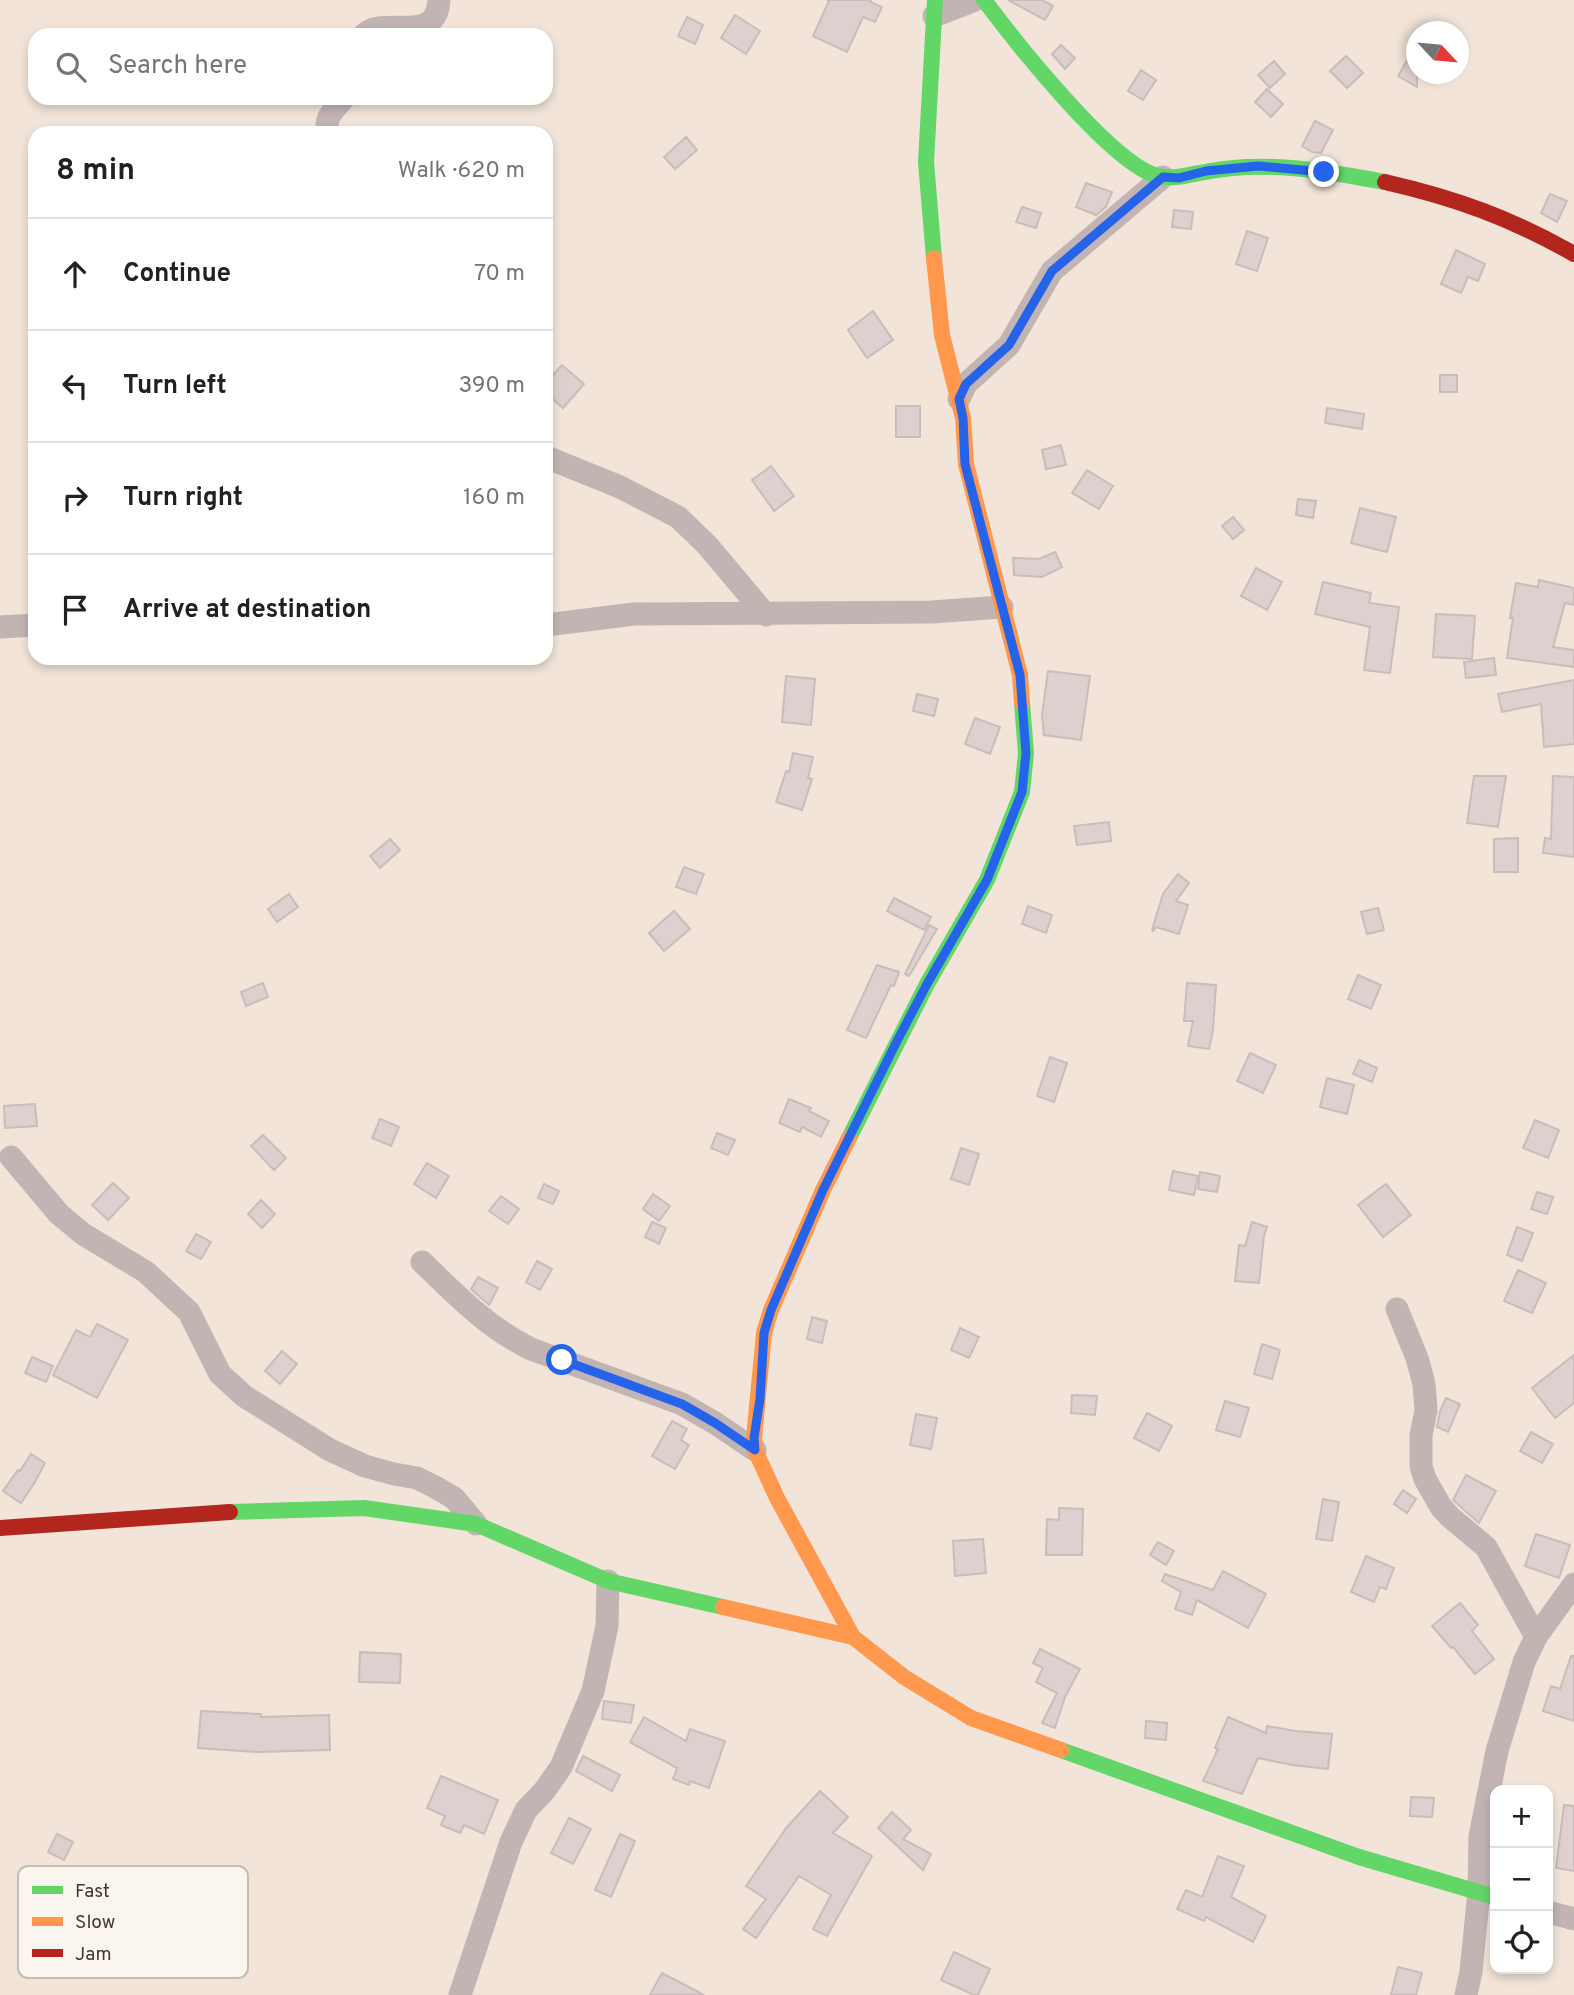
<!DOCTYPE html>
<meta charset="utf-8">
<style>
:root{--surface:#fff;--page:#f2f2f2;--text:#202124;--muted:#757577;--line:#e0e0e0}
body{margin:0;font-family:Overpass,sans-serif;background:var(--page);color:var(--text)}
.controls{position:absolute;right:21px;bottom:21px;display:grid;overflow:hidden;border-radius:14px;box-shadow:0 4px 10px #0003}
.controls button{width:63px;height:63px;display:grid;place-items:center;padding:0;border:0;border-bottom:2px solid var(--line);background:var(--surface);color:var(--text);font:35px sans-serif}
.compass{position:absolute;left:1406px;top:21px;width:63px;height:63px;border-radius:50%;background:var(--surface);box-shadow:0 4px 10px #0003;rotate:116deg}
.stop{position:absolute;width:21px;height:21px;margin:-16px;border:5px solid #2563eb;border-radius:50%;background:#fff}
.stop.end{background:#2563eb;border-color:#fff;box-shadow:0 2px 7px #0008}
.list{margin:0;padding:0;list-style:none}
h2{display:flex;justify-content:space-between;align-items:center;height:91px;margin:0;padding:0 28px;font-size:30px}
h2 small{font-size:23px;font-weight:400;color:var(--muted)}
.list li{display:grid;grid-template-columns:46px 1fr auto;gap:21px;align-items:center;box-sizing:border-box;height:112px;padding:0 28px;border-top:2px solid var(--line)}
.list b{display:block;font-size:26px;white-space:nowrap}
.list em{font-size:23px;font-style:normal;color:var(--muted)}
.icon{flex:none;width:38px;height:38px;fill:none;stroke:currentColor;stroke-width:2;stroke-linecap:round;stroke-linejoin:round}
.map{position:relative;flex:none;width:1574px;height:1995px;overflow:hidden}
.search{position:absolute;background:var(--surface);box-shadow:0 4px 10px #0003;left:28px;top:28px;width:525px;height:77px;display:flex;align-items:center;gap:18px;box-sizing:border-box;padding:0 24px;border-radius:21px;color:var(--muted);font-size:26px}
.panel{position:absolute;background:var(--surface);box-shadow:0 4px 10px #0003;left:28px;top:126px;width:525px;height:539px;border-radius:21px}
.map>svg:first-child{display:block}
.building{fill:#ddd0ce;stroke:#c9bcbb;stroke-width:2}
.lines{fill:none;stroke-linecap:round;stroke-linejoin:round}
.street{stroke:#c3b4b4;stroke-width:23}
.fast{stroke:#63d668;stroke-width:16}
.slow{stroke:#ff974d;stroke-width:16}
.jam{stroke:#b3261e;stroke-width:16}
.route{stroke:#2563eb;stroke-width:9}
.key{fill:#fbf5ef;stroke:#c4bcb5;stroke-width:2}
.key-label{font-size:19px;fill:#44382d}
</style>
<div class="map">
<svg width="1574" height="1995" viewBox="0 0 1574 1995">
<rect width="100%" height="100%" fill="#f2e4d8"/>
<g class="building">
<path d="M 827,0 L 871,0 L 870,2 L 882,7 L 875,22 L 863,17 L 847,52 L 813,36 L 829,1 Z"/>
<path d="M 1008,0 L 1042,0 L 1053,6 L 1045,20 Z"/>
<path d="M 735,15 L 760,31 L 746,54 L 721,38 Z"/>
<path d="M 687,17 L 703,25 L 695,44 L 678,36 Z"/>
<path d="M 1417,44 L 1417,87 L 1398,76 Z"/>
<path d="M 1061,45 L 1075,58 L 1065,69 L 1052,54 Z"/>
<path d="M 1346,56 L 1363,73 L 1347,88 L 1330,71 Z"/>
<path d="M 1274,61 L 1285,74 L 1270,88 L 1258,75 Z"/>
<path d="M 1141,70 L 1156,80 L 1143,100 L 1128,91 Z"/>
<path d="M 1267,89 L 1283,104 L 1271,117 L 1255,102 Z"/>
<path d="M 1315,121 L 1333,130 L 1321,153 L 1312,152 L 1302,146 Z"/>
<path d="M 686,137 L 697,150 L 675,169 L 664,157 Z"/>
<path d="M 1086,183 L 1112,192 L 1106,207 L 1096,215 L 1076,207 Z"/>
<path d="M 1550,194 L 1567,201 L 1557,222 L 1541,213 Z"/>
<path d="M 1022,207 L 1041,213 L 1036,228 L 1016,222 Z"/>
<path d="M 1174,210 L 1193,212 L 1191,229 L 1172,227 Z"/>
<path d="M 1247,231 L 1268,238 L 1257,271 L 1236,264 Z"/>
<path d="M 1456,250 L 1485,264 L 1478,281 L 1468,277 L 1461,293 L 1441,284 Z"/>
<path d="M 873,311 L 893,340 L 867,358 L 848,330 Z"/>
<path d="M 562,365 L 584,384 L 563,408 L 546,393 L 546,383 Z"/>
<rect x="1440" y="375" width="17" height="17"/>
<rect x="896" y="406" width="24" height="31"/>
<path d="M 1327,408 L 1364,414 L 1362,429 L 1325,423 Z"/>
<path d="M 1061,445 L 1066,465 L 1046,469 L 1042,450 Z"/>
<path d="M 771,466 L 794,496 L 774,511 L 752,480 Z"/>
<path d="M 1087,470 L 1113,486 L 1099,509 L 1072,493 Z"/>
<path d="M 1298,499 L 1316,501 L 1313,518 L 1296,515 Z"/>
<path d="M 1360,508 L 1396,517 L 1387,552 L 1351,543 Z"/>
<path d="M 1233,517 L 1244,530 L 1233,539 L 1222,526 Z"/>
<path d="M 1055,552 L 1062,567 L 1042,577 L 1014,575 L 1013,558 L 1039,559 Z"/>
<path d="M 1256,568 L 1282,582 L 1267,610 L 1241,596 Z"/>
<path d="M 1539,580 L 1574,588 L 1574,605 L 1565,603 L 1553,647 L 1574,650 L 1574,667 L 1507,658 L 1513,618 L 1510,618 L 1516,583 L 1538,587 Z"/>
<path d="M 1323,582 L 1371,593 L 1369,603 L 1399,607 L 1390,673 L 1364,670 L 1370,627 L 1315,614 Z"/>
<path d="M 1436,614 L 1475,616 L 1472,659 L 1433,657 Z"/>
<path d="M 1494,658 L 1496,675 L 1466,678 L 1464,662 Z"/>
<path d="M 1048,671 L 1090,676 L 1081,740 L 1044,735 L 1042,715 Z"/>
<path d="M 786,676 L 815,679 L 811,725 L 782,722 Z"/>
<path d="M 1574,680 L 1574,744 L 1544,747 L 1541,704 L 1502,712 L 1498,694 Z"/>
<path d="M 917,694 L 938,699 L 934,716 L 913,711 Z"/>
<path d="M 975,718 L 1000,727 L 990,754 L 965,744 Z"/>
<path d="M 793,753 L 813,757 L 808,778 L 812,779 L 802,810 L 776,802 L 786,771 L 789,772 Z"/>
<path d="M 1474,776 L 1506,776 L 1498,827 L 1467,823 Z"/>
<path d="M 1553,776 L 1574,777 L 1574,857 L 1543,853 L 1545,838 L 1551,839 Z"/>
<path d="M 1109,822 L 1111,841 L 1077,845 L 1074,826 Z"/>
<path d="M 1518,838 L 1518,872 L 1494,872 L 1494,839 Z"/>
<path d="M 390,839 L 400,850 L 380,868 L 370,856 Z"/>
<path d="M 684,867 L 704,874 L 696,894 L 676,887 Z"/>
<path d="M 1178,874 L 1189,883 L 1176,901 L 1188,905 L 1179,934 L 1156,927 L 1153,931 L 1152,930 L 1163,894 Z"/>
<path d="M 289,894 L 298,907 L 277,922 L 268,909 Z"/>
<path d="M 894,898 L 931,917 L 924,930 L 887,911 Z"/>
<path d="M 1028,906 L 1052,915 L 1046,933 L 1022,924 Z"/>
<path d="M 1378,908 L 1384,930 L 1367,934 L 1361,912 Z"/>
<path d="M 674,911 L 690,929 L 664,951 L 649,933 Z"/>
<path d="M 929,925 L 937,929 L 909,976 L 905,974 Z"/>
<path d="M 877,965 L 899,972 L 894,986 L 891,985 L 866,1038 L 847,1030 Z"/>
<path d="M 1358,975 L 1381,985 L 1371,1009 L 1348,999 Z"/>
<path d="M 263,983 L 268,997 L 246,1006 L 241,992 Z"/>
<path d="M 1187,983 L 1216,985 L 1213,1030 L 1209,1049 L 1188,1046 L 1193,1021 L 1184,1021 Z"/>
<path d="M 1250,1053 L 1276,1065 L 1263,1093 L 1237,1081 Z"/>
<path d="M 1050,1057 L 1067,1063 L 1054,1102 L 1037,1096 Z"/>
<path d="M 1359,1060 L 1377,1068 L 1372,1082 L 1353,1074 Z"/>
<path d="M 1327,1078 L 1354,1085 L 1347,1114 L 1320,1107 Z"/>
<path d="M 789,1099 L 811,1108 L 809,1111 L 829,1121 L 821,1137 L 802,1127 L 800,1132 L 779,1123 Z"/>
<path d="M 35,1104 L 37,1126 L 5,1128 L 4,1106 Z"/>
<path d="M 380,1119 L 399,1127 L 391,1146 L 372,1138 Z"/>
<path d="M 1535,1120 L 1559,1130 L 1548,1158 L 1523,1148 Z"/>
<path d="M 717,1133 L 735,1140 L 728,1155 L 711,1148 Z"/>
<path d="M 263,1135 L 286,1158 L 274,1170 L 251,1146 Z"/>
<path d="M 961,1148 L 979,1154 L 969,1185 L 951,1179 Z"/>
<path d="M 427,1163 L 449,1176 L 436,1198 L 414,1184 Z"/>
<path d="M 1173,1171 L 1198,1176 L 1194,1195 L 1169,1190 Z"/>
<path d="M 1200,1172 L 1220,1176 L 1217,1192 L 1198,1189 Z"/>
<path d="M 113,1183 L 129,1198 L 108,1220 L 92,1205 Z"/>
<path d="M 544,1184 L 559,1191 L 553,1204 L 538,1198 Z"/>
<path d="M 1386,1184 L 1411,1215 L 1383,1237 L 1358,1205 Z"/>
<path d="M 1537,1192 L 1553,1197 L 1547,1214 L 1531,1209 Z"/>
<path d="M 653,1194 L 670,1206 L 659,1221 L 643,1209 Z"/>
<path d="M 501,1196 L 519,1209 L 508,1224 L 489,1211 Z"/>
<path d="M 261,1200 L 275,1214 L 262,1228 L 248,1214 Z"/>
<path d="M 652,1222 L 666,1228 L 659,1244 L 645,1237 Z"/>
<path d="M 1252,1222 L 1267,1227 L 1264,1236 L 1259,1283 L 1235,1281 L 1239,1245 L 1245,1246 Z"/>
<path d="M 1517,1227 L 1533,1233 L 1522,1261 L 1507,1255 Z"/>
<path d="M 196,1234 L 211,1242 L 201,1259 L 186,1251 Z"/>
<path d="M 537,1261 L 552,1269 L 540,1290 L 526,1282 Z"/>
<path d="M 1518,1270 L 1546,1283 L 1532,1313 L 1504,1301 Z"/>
<path d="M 478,1277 L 498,1288 L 489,1305 L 471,1289 Z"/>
<path d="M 812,1317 L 827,1321 L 822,1343 L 807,1339 Z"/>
<path d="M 97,1324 L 128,1340 L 97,1398 L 53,1375 L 76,1330 L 90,1337 Z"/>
<path d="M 960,1328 L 979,1337 L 969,1358 L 951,1350 Z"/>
<path d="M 1262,1344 L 1280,1350 L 1272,1379 L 1254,1374 Z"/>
<path d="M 282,1351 L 297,1364 L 280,1384 L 265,1371 Z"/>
<path d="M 1574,1355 L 1574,1403 L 1555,1418 L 1532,1388 Z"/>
<path d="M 32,1357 L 53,1366 L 46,1382 L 25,1373 Z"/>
<path d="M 1072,1395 L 1097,1396 L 1095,1415 L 1071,1413 Z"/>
<path d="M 1446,1398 L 1460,1404 L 1448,1432 L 1437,1427 L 1440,1411 Z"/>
<path d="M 1225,1401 L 1249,1408 L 1240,1437 L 1216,1430 Z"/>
<path d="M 1147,1413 L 1172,1426 L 1159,1451 L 1134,1438 Z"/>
<path d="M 916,1414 L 937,1418 L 931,1449 L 910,1445 Z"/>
<path d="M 672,1421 L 687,1429 L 681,1440 L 689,1445 L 675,1469 L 652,1456 Z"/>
<path d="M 1531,1432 L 1553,1444 L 1542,1463 L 1520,1451 Z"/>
<path d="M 31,1454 L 45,1463 L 35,1482 L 21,1503 L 3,1491 L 18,1470 L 20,1471 Z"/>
<path d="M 1466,1475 L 1496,1491 L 1479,1523 L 1453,1500 Z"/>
<path d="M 1403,1490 L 1416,1499 L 1407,1513 L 1394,1504 Z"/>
<path d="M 1323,1499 L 1339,1502 L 1332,1541 L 1316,1539 Z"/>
<path d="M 1059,1508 L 1083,1509 L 1082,1555 L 1046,1555 L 1047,1519 L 1059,1520 Z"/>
<path d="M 1536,1534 L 1570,1545 L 1559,1578 L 1525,1566 Z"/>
<path d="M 983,1539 L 986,1573 L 955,1576 L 953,1541 Z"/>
<path d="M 1158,1542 L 1174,1551 L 1166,1565 L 1150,1555 Z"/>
<path d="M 1366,1556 L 1394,1568 L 1386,1589 L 1380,1587 L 1374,1602 L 1351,1592 Z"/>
<path d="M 1223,1571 L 1266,1594 L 1248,1628 L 1197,1600 L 1192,1615 L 1175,1609 L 1181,1592 L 1162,1581 L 1165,1574 L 1213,1590 Z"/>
<path d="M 1460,1603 L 1478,1625 L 1472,1631 L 1494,1659 L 1475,1674 L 1453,1647 L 1451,1648 L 1432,1626 Z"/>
<path d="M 1040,1649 L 1080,1669 L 1065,1697 L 1055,1728 L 1042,1723 L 1057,1693 L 1036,1682 L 1043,1668 L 1033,1663 Z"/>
<path d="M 360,1652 L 401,1654 L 400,1683 L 359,1682 Z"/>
<path d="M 1571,1656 L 1574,1656 L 1574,1721 L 1543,1711 L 1551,1686 L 1560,1689 Z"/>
<path d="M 604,1701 L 634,1705 L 631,1723 L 602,1719 Z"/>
<path d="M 201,1711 L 261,1714 L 261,1717 L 329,1715 L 330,1750 L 257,1752 L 198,1748 Z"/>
<path d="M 644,1717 L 686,1741 L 690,1729 L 725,1741 L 709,1788 L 690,1781 L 689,1785 L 673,1779 L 677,1768 L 630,1742 Z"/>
<path d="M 1228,1717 L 1266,1733 L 1267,1726 L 1296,1731 L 1332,1734 L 1328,1769 L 1292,1765 L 1258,1758 L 1242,1794 L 1203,1781 L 1218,1749 L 1215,1748 Z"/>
<path d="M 1146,1721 L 1167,1723 L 1166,1740 L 1145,1738 Z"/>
<path d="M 583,1756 L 620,1775 L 612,1791 L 576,1771 Z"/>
<path d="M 441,1776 L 498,1800 L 484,1834 L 464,1825 L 460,1833 L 441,1825 L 445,1816 L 427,1808 Z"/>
<path d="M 820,1791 L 848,1817 L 833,1833 L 872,1856 L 827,1936 L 813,1929 L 831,1895 L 799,1876 L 756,1938 L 743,1929 L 766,1899 L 746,1886 L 787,1827 Z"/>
<path d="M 1411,1797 L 1434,1798 L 1432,1817 L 1410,1816 Z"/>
<path d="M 1564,1805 L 1574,1806 L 1574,1871 L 1556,1868 Z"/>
<path d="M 892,1812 L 911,1830 L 903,1839 L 931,1854 L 923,1870 L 878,1828 Z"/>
<path d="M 569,1818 L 591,1829 L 573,1864 L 551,1853 Z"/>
<path d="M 57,1834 L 73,1842 L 64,1860 L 48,1852 Z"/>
<path d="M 620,1834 L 635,1841 L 611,1897 L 595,1890 Z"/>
<path d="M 1218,1856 L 1244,1866 L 1231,1897 L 1266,1916 L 1253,1942 L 1206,1917 L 1204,1921 L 1177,1909 L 1186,1890 L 1202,1897 Z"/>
<path d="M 954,1952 L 990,1969 L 978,1995 L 974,1995 L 941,1980 Z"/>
<path d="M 1398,1967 L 1422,1973 L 1416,1995 L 1391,1995 Z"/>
<path d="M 662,1973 L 704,1995 L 650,1995 Z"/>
</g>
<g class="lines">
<g class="street">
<path d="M 934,16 L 975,0"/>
<path d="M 364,35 C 366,33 371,30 374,29 C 397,22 437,40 439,0"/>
<path d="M 329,133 C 322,119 335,109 344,98"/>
<path d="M 959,399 L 966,384 L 1009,345 L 1052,271 L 1163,177"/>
<path d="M 546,457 L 620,487 L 678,517 L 707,545 L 766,615"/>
<path d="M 546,625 L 634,614 L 932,612 L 1002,607"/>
<path d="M 0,627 L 35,625"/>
<path d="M 11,1157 L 59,1214 L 83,1234 L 146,1272 L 189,1312 L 220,1374 L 244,1396 L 330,1450 L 365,1466 L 394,1474 L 417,1478 L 435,1487 L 454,1498 L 476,1524"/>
<path d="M 422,1262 C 456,1295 488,1328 531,1349 L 682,1404 L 715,1423 L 755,1450"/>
<path d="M 1397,1309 L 1417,1358 L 1424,1384 L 1426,1410 L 1421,1435 L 1421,1466 L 1425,1479 L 1441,1507 L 1450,1517 L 1486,1547 L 1536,1637"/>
<path d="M 1548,1912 L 1574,1919"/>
<path d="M 460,1995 L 511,1842 L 526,1810 L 545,1790 L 561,1767 L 593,1691 L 607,1626 L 608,1581"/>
<path d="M 1466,1995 L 1471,1972 L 1479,1892 L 1480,1836 L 1497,1751 L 1524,1662 L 1536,1637 L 1574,1584"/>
</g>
<g class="fast">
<path d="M 984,0 C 1014,40 1112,165 1158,176 C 1174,180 1190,174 1206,172 C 1219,169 1234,168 1248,167 C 1293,165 1341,174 1385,182"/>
<path d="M 934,258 L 926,162 L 935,0"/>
<path d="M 849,1138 L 927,984 L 987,880 L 1022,792 L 1026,753 L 1022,703"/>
<path d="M 230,1512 L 364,1508 L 476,1524 L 608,1581 L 723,1607"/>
<path d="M 1061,1750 L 1359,1857 L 1495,1897"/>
</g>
<g class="slow">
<path d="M 934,258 L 942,335 L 963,418 L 966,464 L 1020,675 L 1022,703"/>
<path d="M 849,1138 L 823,1190 L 771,1310 L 764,1333 L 754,1438 L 755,1450 L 777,1498 L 853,1637"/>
<path d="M 723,1607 L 853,1637 L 904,1677 L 971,1718 L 1061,1750"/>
</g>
<g class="jam">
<path d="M 1385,182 C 1455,198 1511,218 1574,254"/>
<path d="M 0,1528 L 230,1512"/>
</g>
</g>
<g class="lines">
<path class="route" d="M 562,1360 L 682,1404 L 715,1423 L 755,1450 L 754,1438 L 760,1399 L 764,1333 L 771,1310 L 823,1190 L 896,1043 L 927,984 L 987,880 L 1022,792 L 1026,753 L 1020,675 L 965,464 L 963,418 L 959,399 L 966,384 L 1009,345 L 1052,271 L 1163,177 L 1179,178 L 1206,171 L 1258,166 L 1324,172"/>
</g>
<rect x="18" y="1866" width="230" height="112" rx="10" class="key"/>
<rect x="32" y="1886" width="31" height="8" fill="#63d668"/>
<rect x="32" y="1917" width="31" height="9" fill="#ff974d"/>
<rect x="32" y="1949" width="31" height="8" fill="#b3261e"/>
<g class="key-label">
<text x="75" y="1897">Fast</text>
<text x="75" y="1928">Slow</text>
<text x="75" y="1960">Jam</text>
</g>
</svg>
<div class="controls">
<button>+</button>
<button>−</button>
<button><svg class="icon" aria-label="locate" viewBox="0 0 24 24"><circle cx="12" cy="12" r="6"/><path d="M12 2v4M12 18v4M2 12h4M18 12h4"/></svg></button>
</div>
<svg class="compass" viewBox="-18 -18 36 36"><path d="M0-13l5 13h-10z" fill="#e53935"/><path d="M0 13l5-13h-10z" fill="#757577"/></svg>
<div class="stop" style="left:562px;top:1360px"></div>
<div class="stop end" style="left:1324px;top:172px"></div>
<div class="search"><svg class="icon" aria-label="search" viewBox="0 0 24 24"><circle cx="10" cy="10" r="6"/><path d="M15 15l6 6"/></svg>Search here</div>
<section class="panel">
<h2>8 min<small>Walk · 620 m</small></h2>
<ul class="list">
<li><svg class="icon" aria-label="ahead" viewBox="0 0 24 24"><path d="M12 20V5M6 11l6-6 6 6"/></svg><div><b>Continue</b></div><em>70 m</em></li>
<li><svg class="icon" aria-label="left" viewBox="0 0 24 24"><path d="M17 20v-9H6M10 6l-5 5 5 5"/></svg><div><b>Turn left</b></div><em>390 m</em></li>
<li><svg class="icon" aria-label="right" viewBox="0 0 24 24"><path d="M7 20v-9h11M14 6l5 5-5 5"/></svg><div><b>Turn right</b></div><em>160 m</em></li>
<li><svg class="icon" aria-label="arrive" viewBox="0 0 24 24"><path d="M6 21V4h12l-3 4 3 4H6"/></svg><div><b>Arrive at destination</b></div></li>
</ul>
</section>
</div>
